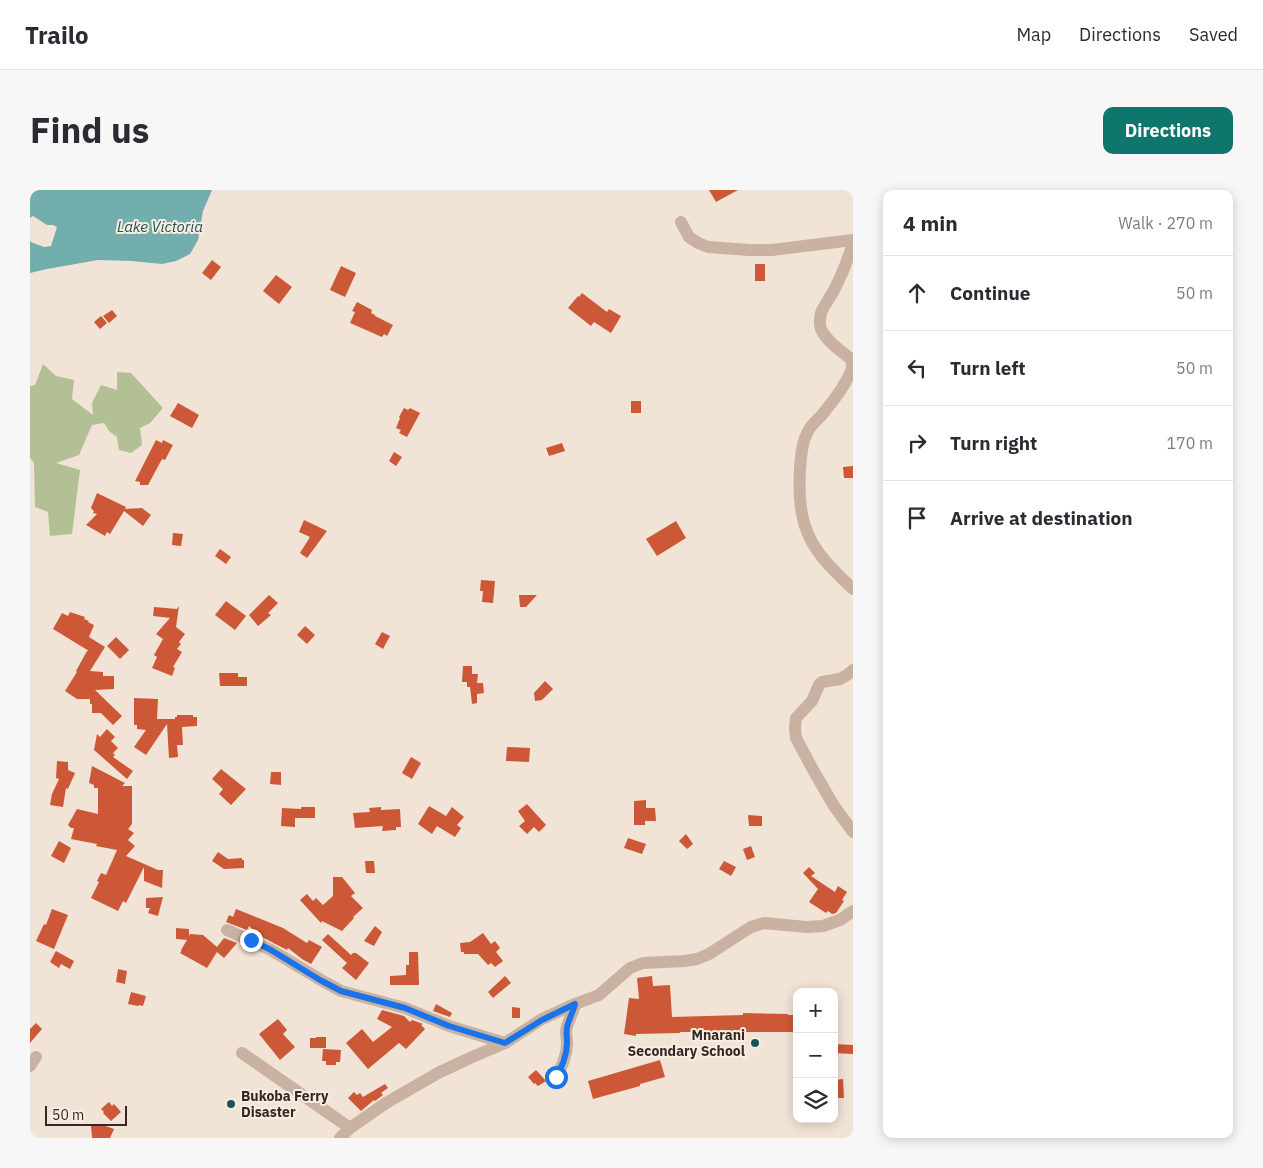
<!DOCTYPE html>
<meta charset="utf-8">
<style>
:root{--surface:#fff;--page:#f7f7f7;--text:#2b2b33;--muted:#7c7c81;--line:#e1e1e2;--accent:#0f766e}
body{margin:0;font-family:"IBM Plex Sans",sans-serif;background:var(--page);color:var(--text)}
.controls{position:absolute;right:15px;bottom:15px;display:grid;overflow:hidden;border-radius:10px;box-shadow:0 2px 12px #0003}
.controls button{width:45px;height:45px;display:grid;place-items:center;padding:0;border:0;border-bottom:1px solid var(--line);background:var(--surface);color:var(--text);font:25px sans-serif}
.scale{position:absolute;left:15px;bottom:12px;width:82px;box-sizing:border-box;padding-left:5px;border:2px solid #332824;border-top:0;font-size:14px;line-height:18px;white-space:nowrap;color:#332824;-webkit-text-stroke:4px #f9ede1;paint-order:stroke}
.stop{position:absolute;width:15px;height:15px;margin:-11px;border:4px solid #1a73e8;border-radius:50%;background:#fff}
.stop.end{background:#1a73e8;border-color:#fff;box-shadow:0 1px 5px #0008}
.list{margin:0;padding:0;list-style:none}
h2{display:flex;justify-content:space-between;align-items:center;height:65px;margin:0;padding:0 20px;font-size:21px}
h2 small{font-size:16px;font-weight:400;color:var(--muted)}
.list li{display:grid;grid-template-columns:32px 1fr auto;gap:15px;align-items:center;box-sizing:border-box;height:75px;padding:0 20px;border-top:1px solid var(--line)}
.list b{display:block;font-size:19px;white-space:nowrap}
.list em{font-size:16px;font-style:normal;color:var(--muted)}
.icon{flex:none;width:28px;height:28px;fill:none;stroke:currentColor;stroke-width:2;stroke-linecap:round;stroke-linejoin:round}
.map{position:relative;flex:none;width:823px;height:948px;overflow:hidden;border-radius:10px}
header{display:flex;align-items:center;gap:30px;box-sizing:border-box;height:70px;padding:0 25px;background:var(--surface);border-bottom:1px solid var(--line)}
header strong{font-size:24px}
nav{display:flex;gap:28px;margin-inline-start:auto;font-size:18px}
.intro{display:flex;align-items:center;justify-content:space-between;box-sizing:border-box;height:120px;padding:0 30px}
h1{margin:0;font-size:35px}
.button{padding:12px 22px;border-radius:10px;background:var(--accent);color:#fff;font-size:18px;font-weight:700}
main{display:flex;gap:30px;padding:0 30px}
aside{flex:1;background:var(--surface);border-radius:10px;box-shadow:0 2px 12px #0003}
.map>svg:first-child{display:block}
.green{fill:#b3c095}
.water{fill:#73aeaf}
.building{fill:#cc5838}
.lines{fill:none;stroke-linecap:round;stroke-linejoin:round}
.street{stroke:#c9b2a1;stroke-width:12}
.route{stroke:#1a73e8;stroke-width:6}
.poi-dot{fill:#185356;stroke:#f9ede1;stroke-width:2}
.labels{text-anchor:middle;stroke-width:4;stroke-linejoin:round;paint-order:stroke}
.poi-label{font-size:14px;font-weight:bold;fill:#332824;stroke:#f9ede1;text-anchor:end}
.water-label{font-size:15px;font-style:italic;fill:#185356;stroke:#f9ede1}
</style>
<header>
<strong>Trailo</strong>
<nav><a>Map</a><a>Directions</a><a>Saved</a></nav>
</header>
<div class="intro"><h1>Find us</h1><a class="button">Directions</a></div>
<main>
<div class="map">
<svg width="823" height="948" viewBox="0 0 823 948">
<rect width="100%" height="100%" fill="#f1e3d5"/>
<path class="green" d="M 13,174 L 26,186 L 44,190 L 42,209 L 63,225 L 62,213 L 71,195 L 87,200 L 87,182 L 101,183 L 133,218 L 120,233 L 110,238 L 112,255 L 101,263 L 89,260 L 87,247 L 79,241 L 74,233 L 62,235 L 49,265 L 26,273 L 50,280 L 42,344 L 20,346 L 18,322 L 5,317 L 4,273 L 0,268 L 0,196 L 5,195 Z"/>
<path class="water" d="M 0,0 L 182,0 L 173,21 L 168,50 L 160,64 L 146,71 L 132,74 L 102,71 L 68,70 L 17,79 L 0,83 L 0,50 L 1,52 L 14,57 L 21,56 L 27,37 L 23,35 L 17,35 L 3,26 L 0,28 Z"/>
<g class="building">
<path d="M 679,0 L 708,0 L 686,12 Z"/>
<path d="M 182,70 L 191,77 L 181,90 L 172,83 Z"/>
<rect x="725" y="74" width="10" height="17"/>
<path d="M 311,76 L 326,83 L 315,107 L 300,100 Z"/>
<path d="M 246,85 L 262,97 L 249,114 L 233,101 Z"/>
<path d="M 552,103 L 577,122 L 579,119 L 591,126 L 581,143 L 564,132 L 561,136 L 538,118 L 548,106 L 549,107 Z"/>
<path d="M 327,112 L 342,120 L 341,123 L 345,125 L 345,126 L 363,135 L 357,146 L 354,144 L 352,147 L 320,133 L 325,122 L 322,121 Z"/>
<path d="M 82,120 L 87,126 L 79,133 L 73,126 Z"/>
<path d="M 71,126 L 77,133 L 70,139 L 64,132 Z"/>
<rect x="601" y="211" width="10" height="12"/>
<path d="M 148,213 L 169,225 L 162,238 L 140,226 Z"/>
<path d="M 374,218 L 378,220 L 380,218 L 390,223 L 377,247 L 369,243 L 371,240 L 366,238 L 370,228 L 369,227 Z"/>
<path d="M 126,250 L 132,253 L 133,250 L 143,255 L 135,270 L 132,269 L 118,295 L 110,295 L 110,292 L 105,291 Z"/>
<path d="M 532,253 L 535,261 L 519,266 L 516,258 Z"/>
<path d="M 364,262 L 372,267 L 366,276 L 359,271 Z"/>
<path d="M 823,276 L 823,288 L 814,288 L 813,277 Z"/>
<path d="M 67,303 L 96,317 L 95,319 L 112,318 L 121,325 L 113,336 L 94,321 L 80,344 L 77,342 L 75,346 L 56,335 L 67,324 L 63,323 L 64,321 L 61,318 Z"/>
<path d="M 274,330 L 297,341 L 277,368 L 270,363 L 280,347 L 269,342 Z"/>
<path d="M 646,331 L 656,348 L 627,366 L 616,349 Z"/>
<path d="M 143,343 L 153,344 L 151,356 L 142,355 Z"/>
<path d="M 190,359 L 201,367 L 196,374 L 185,366 Z"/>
<path d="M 451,390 L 465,391 L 463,413 L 452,412 L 453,401 L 450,401 Z"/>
<path d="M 239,405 L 248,413 L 238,423 L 241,425 L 228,436 L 219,425 Z"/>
<path d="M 489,405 L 507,405 L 496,417 L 490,417 Z"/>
<path d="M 196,411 L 216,426 L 205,440 L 185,425 Z"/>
<path d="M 149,416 L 146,437 L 155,444 L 149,452 L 151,454 L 147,459 L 152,462 L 143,477 L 145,478 L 142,486 L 122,478 L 127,467 L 124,465 L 133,449 L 126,444 L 140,428 L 123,426 L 124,417 L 147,419 Z"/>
<path d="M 40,422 L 55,427 L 54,429 L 59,431 L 58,432 L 64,435 L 59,447 L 75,457 L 60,481 L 73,482 L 73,486 L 84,486 L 84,499 L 65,500 L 92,526 L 83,535 L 71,523 L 62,523 L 62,514 L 60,514 L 60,509 L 47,509 L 35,501 L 47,482 L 46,481 L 57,461 L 59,461 L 23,439 L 32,423 L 38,426 Z"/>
<path d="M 275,436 L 285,445 L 277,454 L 267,445 Z"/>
<path d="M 352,442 L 360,446 L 353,459 L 345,454 Z"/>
<path d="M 86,447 L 99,460 L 90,469 L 77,456 Z"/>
<path d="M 433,476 L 442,476 L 442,484 L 448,484 L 447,493 L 453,493 L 454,503 L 447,504 L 447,513 L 442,514 L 440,497 L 437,497 L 437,492 L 432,492 Z"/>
<path d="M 189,483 L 208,483 L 208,487 L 217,487 L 217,496 L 190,496 Z"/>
<path d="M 515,491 L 523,499 L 512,510 L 505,511 L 504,503 Z"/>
<path d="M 104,508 L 128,509 L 127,529 L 145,529 L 145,527 L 147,527 L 147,525 L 163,525 L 163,527 L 167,527 L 167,536 L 152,537 L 153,555 L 147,555 L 148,567 L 139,568 L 137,534 L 116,565 L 104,557 L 116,540 L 107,539 L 107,535 L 104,535 Z"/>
<path d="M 77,539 L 85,547 L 81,551 L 88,558 L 83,563 L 85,565 L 83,567 L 103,581 L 97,589 L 64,560 L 67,544 L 70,547 Z"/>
<path d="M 477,557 L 500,558 L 499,572 L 476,571 Z"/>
<path d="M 381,567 L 391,573 L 382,589 L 372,583 Z"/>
<path d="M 27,571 L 38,572 L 38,580 L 45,583 L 38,599 L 36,598 L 33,617 L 20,615 L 22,604 L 29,589 L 26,588 Z"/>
<path d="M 62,576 L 95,593 L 92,596 L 102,596 L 102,634 L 98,639 L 104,643 L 98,650 L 105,656 L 96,666 L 128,680 L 133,680 L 132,698 L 114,691 L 114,677 L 96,713 L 93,711 L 88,721 L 61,708 L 69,692 L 67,691 L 71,683 L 76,685 L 87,660 L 66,656 L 67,654 L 41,649 L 44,638 L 41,638 L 38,635 L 47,619 L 68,624 L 68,598 L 64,598 L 64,595 L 59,593 Z"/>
<path d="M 191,579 L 216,599 L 201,615 L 189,604 L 193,599 L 182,589 Z"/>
<path d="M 241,582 L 251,582 L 251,595 L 240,594 Z"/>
<path d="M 616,610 L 616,618 L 625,618 L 626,631 L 615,631 L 615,635 L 604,635 L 604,611 Z"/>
<path d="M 497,614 L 516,635 L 509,642 L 504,637 L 497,644 L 489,636 L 495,631 L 488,621 Z"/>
<path d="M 399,616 L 416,626 L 422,617 L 434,627 L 427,635 L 431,638 L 425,647 L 407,636 L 402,644 L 388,634 Z"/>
<path d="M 271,617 L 285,617 L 285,628 L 265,628 L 265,637 L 251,636 L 252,618 L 271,619 Z"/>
<path d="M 351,617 L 351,620 L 370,619 L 371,637 L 366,637 L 366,640 L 352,641 L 353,636 L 325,638 L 323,623 L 340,622 L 339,618 Z"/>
<path d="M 718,625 L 732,626 L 732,636 L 719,636 Z"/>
<path d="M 656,644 L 663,654 L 657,659 L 649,651 Z"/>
<path d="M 598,648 L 616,654 L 612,664 L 594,658 Z"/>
<path d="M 29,651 L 41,658 L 34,673 L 21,666 Z"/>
<path d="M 721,656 L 725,667 L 717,670 L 713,659 Z"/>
<path d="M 188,662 L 198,669 L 212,668 L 212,670 L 214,670 L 214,678 L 194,679 L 182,671 Z"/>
<path d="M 335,671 L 344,671 L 345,683 L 336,683 Z"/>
<path d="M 694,671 L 706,677 L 701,686 L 689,679 Z"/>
<path d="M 779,677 L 785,683 L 781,686 L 805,702 L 808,696 L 817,702 L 812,710 L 814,711 L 806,723 L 802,724 L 798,721 L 796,723 L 779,712 L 788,699 L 773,683 Z"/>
<path d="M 303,687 L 312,687 L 325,703 L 321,706 L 333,718 L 323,727 L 324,728 L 312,741 L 292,731 L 291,733 L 270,710 L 277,704 L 283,711 L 286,708 L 293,715 L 303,706 Z"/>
<path d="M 133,707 L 128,726 L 118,723 L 120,718 L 116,718 L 116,708 Z"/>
<path d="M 22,719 L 38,725 L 24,759 L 6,751 L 14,734 L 16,735 Z"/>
<path d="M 206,719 L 253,738 L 277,753 L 279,750 L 292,757 L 281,774 L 272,769 L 258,758 L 257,760 L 230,746 L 219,736 L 217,740 L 196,732 L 199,725 L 203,727 Z"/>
<path d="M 345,736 L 352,742 L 344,756 L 334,751 Z"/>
<path d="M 146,738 L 159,739 L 159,746 L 160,744 L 173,745 L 187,757 L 194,748 L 207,753 L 194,768 L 187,762 L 177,778 L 150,763 L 152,760 L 151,760 L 157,750 L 146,749 Z"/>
<path d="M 453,743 L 461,754 L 465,751 L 470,758 L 466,762 L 473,771 L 465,777 L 461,773 L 458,775 L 448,764 L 434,764 L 434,762 L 431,762 L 430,753 L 440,752 Z"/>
<path d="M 298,744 L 321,765 L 323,763 L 326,763 L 339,773 L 326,790 L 312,778 L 317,773 L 292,750 Z"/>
<path d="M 26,761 L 44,771 L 40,779 L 31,774 L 29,778 L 20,772 Z"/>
<path d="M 379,762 L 388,762 L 389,795 L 360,795 L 360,786 L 376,785 L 376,775 L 379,775 Z"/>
<path d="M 88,779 L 97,781 L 95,794 L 86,792 Z"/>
<path d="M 475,786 L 481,793 L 463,808 L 458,802 Z"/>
<path d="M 622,786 L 623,796 L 640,795 L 642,827 L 713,825 L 713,823 L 758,824 L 758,825 L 767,825 L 767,842 L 650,842 L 650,843 L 606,844 L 606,846 L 594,844 L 599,808 L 609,809 L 607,788 Z"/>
<path d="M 101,802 L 116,806 L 113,816 L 109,815 L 108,816 L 98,814 Z"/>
<path d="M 406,814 L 422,823 L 420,827 L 403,821 Z"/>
<path d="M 482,817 L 490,818 L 490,828 L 482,828 Z"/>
<path d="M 352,820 L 374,826 L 380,832 L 382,830 L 393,834 L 391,835 L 395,839 L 376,859 L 369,853 L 338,879 L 316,853 L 332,839 L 343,852 L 362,837 L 347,829 Z"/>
<path d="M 248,829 L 257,840 L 253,844 L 265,857 L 250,870 L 229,844 Z"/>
<path d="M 6,833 L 12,839 L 0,853 L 0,839 Z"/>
<path d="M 286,847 L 296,847 L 296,858 L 280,858 L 280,848 L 286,848 Z"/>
<path d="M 804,854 L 823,855 L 823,864 L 804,863 Z"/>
<path d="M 293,859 L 311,860 L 310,872 L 306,872 L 306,875 L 296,875 L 296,871 L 292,871 Z"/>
<path d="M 630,870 L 635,887 L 610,894 L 610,896 L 563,909 L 558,891 Z"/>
<path d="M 506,880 L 516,891 L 508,896 L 505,893 L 504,894 L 498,887 Z"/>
<path d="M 813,889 L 814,908 L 804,908 L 804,890 Z"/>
<path d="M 355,894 L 358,898 L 351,903 L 353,905 L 345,911 L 344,910 L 331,921 L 318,908 L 324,902 L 327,905 L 330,903 L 333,907 Z"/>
<path d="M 79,912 L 82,916 L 84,914 L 91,922 L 81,931 L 73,923 L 74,922 L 71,919 Z"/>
<path d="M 61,935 L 73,935 L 84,939 L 80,948 L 62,948 Z"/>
</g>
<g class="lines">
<g class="street">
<path d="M 651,32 L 659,47 L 668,53 L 678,57 L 719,60 L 742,60 L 823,50"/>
<path d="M 823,53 C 818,69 812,85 804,100 C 800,108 794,115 791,123 C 790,128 789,134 791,139 C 796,151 811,161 821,169 L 822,174 L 822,179 C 816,194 805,209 795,221 C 791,227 784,232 780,238 C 772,250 771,265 770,279 C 769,297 769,318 775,336 C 783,362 804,381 823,399"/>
<path d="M 823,480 L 817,485 L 810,489 L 792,492 L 789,495 L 782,511 L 766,528 L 765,538 L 766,548 L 782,578 L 804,616 L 823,642"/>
<path d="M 197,740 L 241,760 L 291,790 L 311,801 L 375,818 L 419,836 L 475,853"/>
<path d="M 212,863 L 320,938"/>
<path d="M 0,876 L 6,867"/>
<path d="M 526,887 C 532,876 537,866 537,853 C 537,849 536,845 536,841 C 537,832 543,824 545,814"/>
<path d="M 310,948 L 320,938 L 356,913 L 408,883 L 440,868 L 475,853 L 512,829 L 545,814 L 569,805 L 600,778 L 613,773 L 655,771 L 667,769 L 679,764 L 721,737 L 734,733 L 776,737 L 793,736 L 810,730 L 823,721"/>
</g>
</g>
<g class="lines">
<path class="route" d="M 221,750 L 241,760 L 290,790 L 311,801 L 375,818 L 419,836 L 475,853 L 512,830 L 545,814 C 543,822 539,829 537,837 C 536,843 537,847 537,853 C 537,866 532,876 526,887"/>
</g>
<g class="poi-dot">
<circle cx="725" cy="853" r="5"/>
<circle cx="201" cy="914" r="5"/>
</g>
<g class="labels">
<g class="poi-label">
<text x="715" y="850">Mnarani<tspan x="715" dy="16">Secondary School</tspan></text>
<text x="211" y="911" text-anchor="start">Bukoba Ferry<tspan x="211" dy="16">Disaster</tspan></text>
</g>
<g class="water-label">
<text x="130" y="42">Lake Victoria</text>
</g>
</g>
</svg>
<div class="controls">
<button>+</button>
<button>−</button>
<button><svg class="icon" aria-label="layers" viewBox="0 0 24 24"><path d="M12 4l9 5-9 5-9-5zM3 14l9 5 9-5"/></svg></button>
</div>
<div class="scale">50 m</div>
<div class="stop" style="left:526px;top:887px"></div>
<div class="stop end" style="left:221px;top:750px"></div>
</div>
<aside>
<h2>4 min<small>Walk · 270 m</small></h2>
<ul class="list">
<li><svg class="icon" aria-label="ahead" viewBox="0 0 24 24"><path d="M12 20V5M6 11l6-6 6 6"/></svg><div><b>Continue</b></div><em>50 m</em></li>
<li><svg class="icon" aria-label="left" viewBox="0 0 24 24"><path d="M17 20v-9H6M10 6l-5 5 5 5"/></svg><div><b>Turn left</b></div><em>50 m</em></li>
<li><svg class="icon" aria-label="right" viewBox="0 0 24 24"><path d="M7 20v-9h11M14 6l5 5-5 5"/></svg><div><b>Turn right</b></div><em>170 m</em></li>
<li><svg class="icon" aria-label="arrive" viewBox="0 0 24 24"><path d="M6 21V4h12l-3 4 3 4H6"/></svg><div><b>Arrive at destination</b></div></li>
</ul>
</aside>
</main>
